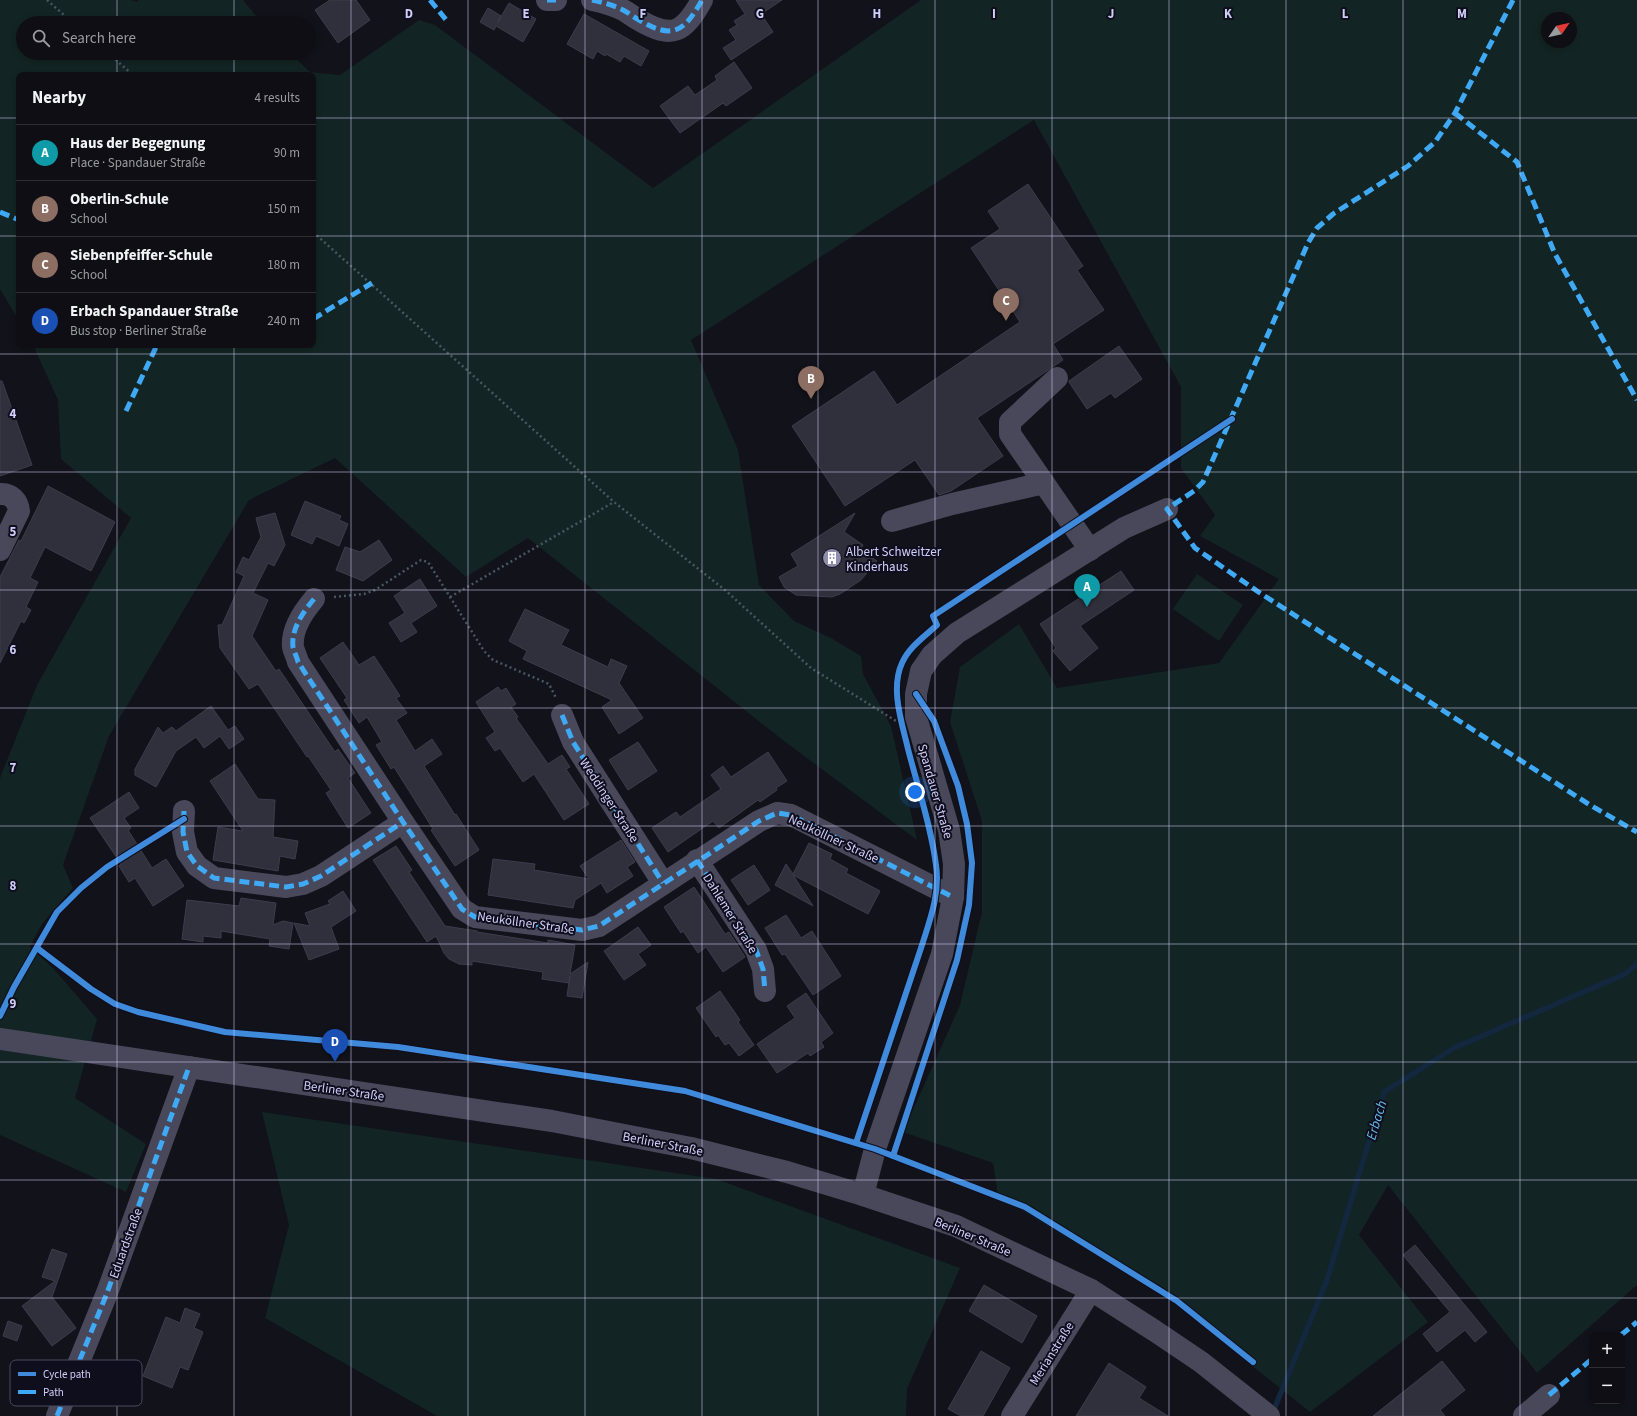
<!DOCTYPE html>
<meta charset="utf-8">
<style>
:root{--surface:#0e0e14;--page:#1c1c22;--text:#f1f3f6;--muted:#9b9ca0;--line:#2e2e34;--accent:#8c9099}
body{margin:0;font-family:"Source Sans 3",sans-serif;background:var(--page);color:var(--text)}
.controls{position:absolute;right:12px;bottom:12px;display:grid;overflow:hidden;border-radius:8px;box-shadow:0 2px 6px #0003}
.controls button{width:36px;height:36px;display:grid;place-items:center;padding:0;border:0;border-bottom:1px solid var(--line);background:var(--surface);color:var(--text);font:20px sans-serif}
.compass{position:absolute;left:1541px;top:12px;width:36px;height:36px;border-radius:50%;background:var(--surface);box-shadow:0 2px 6px #0003;rotate:56deg}
.you{position:absolute;left:915px;top:792px;width:14px;height:14px;margin:-10px;border:3px solid #fff;border-radius:50%;background:#1a73e8;box-shadow:0 0 0 6px #1a73e833}
.badge{display:grid;place-items:center;width:26px;height:26px;border-radius:50%;background:var(--accent);color:#fff;font-size:13px;font-weight:700}
.pin{position:absolute;translate:-50% -33px;filter:drop-shadow(0 1px 2px #0008)}
.pin::after{content:'';position:absolute;top:21px;width:14px;height:12px;background:inherit;clip-path:polygon(0 0,100% 0,50% 100%)}
.list{margin:0;padding:0;list-style:none}
h2{display:flex;justify-content:space-between;align-items:center;height:52px;margin:0;padding:0 16px;font-size:17px}
h2 small{font-size:13px;font-weight:400;color:var(--muted)}
.list li{display:grid;grid-template-columns:26px 1fr auto;gap:12px;align-items:center;box-sizing:border-box;height:56px;padding:0 16px;border-top:1px solid var(--line)}
.list b{display:block;font-size:15px;white-space:nowrap}
.list p{margin:0;font-size:13px;white-space:nowrap;color:var(--muted)}
.list em{font-size:13px;font-style:normal;color:var(--muted)}
.icon{flex:none;width:22px;height:22px;fill:none;stroke:currentColor;stroke-width:2;stroke-linecap:round;stroke-linejoin:round}
.map{position:relative;flex:none;width:1637px;height:1416px;overflow:hidden}
.search{position:absolute;background:var(--surface);box-shadow:0 2px 6px #0003;left:16px;top:16px;width:300px;height:44px;display:flex;align-items:center;gap:10px;box-sizing:border-box;padding:0 14px;border-radius:22px;color:var(--muted);font-size:15px}
.panel{position:absolute;background:var(--surface);box-shadow:0 2px 6px #0003;left:16px;top:72px;width:300px;height:276px;border-radius:8px}
.map>svg:first-child{display:block}
.green{fill:#122423;fill-rule:evenodd}
.lines{fill:none;stroke-linecap:round;stroke-linejoin:round}
.stream{stroke:#13273e;stroke-width:5.5}
.building{fill:#302f3c;stroke:#3e3c4d}
.path{stroke:#495760;stroke-width:2.5;stroke-dasharray:2 3;stroke-linecap:butt}
.minor{stroke:#48485a;stroke-width:22}
.quiet{stroke:#3fa9f5;stroke-width:5;stroke-dasharray:10 5;stroke-linecap:butt}
.cycleway-casing{stroke:#0f0e1d;stroke-width:8}
.cycleway{stroke:#408adc;stroke-width:6}
.grid{fill:none;stroke:#d0cffa;stroke-width:1;stroke-opacity:0.55}
.labels{text-anchor:middle;stroke-width:4;stroke-linejoin:round;paint-order:stroke}
.poi-label{font-size:13px;fill:#d0cffa;stroke:#0f0e1d;text-anchor:start}
.street-label{font-size:13px;fill:#d0cffa;stroke:#0f0e1d}
.water-label{font-size:14px;font-style:italic;fill:#68bdef;stroke:#0f0e1d}
.key{fill:#0f0e1d;stroke:#49485f;stroke-width:1}
.key-label{font-size:11px;fill:#d0cffa}
.grid-label{font-size:13px;text-anchor:middle;font-weight:bold;fill:#d0cffa;stroke:#0f0e1d;stroke-width:4;stroke-linejoin:round;paint-order:stroke}
</style>
<div class="map">
<svg width="1637" height="1416" viewBox="0 0 1637 1416">
<rect width="100%" height="100%" fill="#12121a"/>
<g class="green">
<path d="M 0,0 L 131,0 L 137,2 L 138,0 L 243,0 L 262,23 L 23,23 L 23,53 L 290,53 L 310,72 L 340,75 L 419,20 L 435,25 L 653,188 L 921,0 L 1637,0 L 1637,1285 L 1537,1373 L 1388,1185 L 1359,1235 L 1428,1322 L 1310,1412 L 1172,1302 L 998,1196 L 993,1163 L 903,1132 L 960,1005 L 982,912 L 982,821 L 950,722 L 960,667 L 1019,624 L 1057,688 L 1219,663 L 1279,579 L 1200,536 L 1215,515 L 1181,468 L 1181,387 L 1034,120 L 691,340 L 738,450 L 759,585 L 794,621 L 831,638 L 861,656 L 863,674 L 891,726 L 917,840 L 784,741 L 528,538 L 466,577 L 335,458 L 249,500 L 109,736 L 63,865 L 73,888 L 42,924 L 30,947 L 53,968 L 97,1019 L 75,1098 L 146,1144 L 126,1192 L 0,1135 L 0,778 L 37,685 L 131,518 L 61,459 L 58,400 L 33,345 L 313,345 L 313,75 L 19,75 L 19,321 L 0,289 ZM 1547,18 L 1571,18 L 1571,42 L 1547,42 Z"/>
<path d="M 1197,574 L 1243,605 L 1219,641 L 1173,609 Z"/>
<path d="M 262,1112 L 716,1179 L 960,1268 L 907,1389 L 906,1416 L 437,1416 L 265,1318 L 289,1225 Z"/>
</g>
<g class="lines">
<path class="stream" d="M 1273,1412 L 1327,1280 L 1384,1092 L 1454,1048 L 1625,974 L 1637,964"/>
</g>
<g class="building">
<path d="M 330,0 L 356,0 L 370,20 L 338,43 L 315,10 Z"/>
<path d="M 736,0 L 782,0 L 761,14 L 773,32 L 731,60 L 723,48 L 736,40 L 729,30 L 737,25 L 734,21 L 745,14 Z"/>
<path d="M 509,3 L 536,19 L 523,42 L 496,26 L 494,30 L 480,22 L 488,8 L 501,16 L 498,22 Z"/>
<path d="M 584,14 L 649,51 L 641,66 L 624,56 L 620,62 L 606,54 L 605,56 L 597,51 L 593,59 L 567,44 Z"/>
<path d="M 734,62 L 752,88 L 726,106 L 723,103 L 680,133 L 660,106 L 688,86 L 695,95 L 717,80 L 715,76 Z"/>
<path d="M 1028,184 L 1083,266 L 1077,270 L 1104,310 L 1053,344 L 1063,360 L 977,418 L 1003,456 L 951,491 L 939,495 L 915,460 L 845,506 L 792,426 L 874,371 L 897,405 L 1020,322 L 971,248 L 1000,229 L 988,211 Z"/>
<path d="M 1119,346 L 1142,379 L 1115,398 L 1111,393 L 1087,409 L 1069,382 L 1069,381 Z"/>
<path d="M 0,381 L 2,381 L 32,465 L 0,476 Z"/>
<path d="M 48,486 L 115,522 L 91,571 L 45,547 L 30,578 L 38,582 L 26,607 L 31,610 L 24,623 L 21,621 L 0,663 L 0,577 L 19,540 L 21,541 Z"/>
<path d="M 305,501 L 341,516 L 339,520 L 348,524 L 339,546 L 316,536 L 312,544 L 291,535 Z"/>
<path d="M 275,513 L 285,545 L 274,566 L 268,563 L 253,593 L 268,600 L 252,636 L 276,671 L 279,669 L 335,752 L 338,749 L 355,773 L 348,778 L 371,813 L 348,828 L 326,793 L 331,790 L 308,756 L 307,757 L 258,684 L 249,689 L 220,648 L 218,625 L 222,625 L 244,576 L 236,572 L 243,557 L 249,560 L 261,537 L 256,518 Z"/>
<path d="M 855,513 L 844,532 L 863,545 L 860,550 L 877,561 L 861,580 L 840,594 L 832,597 L 796,595 L 784,587 L 779,577 L 798,566 L 791,554 Z"/>
<path d="M 379,540 L 392,560 L 363,581 L 336,570 L 345,547 L 360,552 Z"/>
<path d="M 1121,571 L 1134,590 L 1080,626 L 1098,648 L 1070,671 L 1053,651 L 1056,648 L 1040,624 Z"/>
<path d="M 420,579 L 437,606 L 411,623 L 417,632 L 401,642 L 389,623 L 405,613 L 394,596 Z"/>
<path d="M 525,609 L 569,630 L 561,645 L 608,667 L 611,659 L 627,666 L 619,683 L 643,718 L 619,734 L 602,707 L 612,700 L 523,659 L 527,651 L 509,641 Z"/>
<path d="M 343,642 L 359,665 L 374,656 L 400,696 L 396,698 L 407,713 L 396,720 L 415,751 L 432,739 L 442,754 L 424,766 L 455,815 L 456,814 L 479,850 L 455,866 L 431,830 L 433,829 L 394,767 L 391,769 L 376,745 L 382,742 L 367,717 L 359,723 L 344,700 L 347,698 L 320,658 Z"/>
<path d="M 498,687 L 501,691 L 506,688 L 516,704 L 511,707 L 518,717 L 516,718 L 548,764 L 562,755 L 570,767 L 566,769 L 589,804 L 564,820 L 534,774 L 523,782 L 500,748 L 495,751 L 486,738 L 495,732 L 476,702 Z"/>
<path d="M 211,706 L 228,730 L 235,726 L 244,739 L 229,749 L 220,736 L 204,748 L 196,737 L 176,751 L 156,787 L 135,775 L 135,769 L 158,727 L 163,733 L 172,727 L 176,731 Z"/>
<path d="M 638,742 L 657,771 L 628,790 L 609,760 Z"/>
<path d="M 768,752 L 787,781 L 776,788 L 777,790 L 760,802 L 758,800 L 719,828 L 713,821 L 668,852 L 652,828 L 676,812 L 680,817 L 721,789 L 711,775 L 723,766 L 731,777 Z"/>
<path d="M 235,764 L 258,799 L 275,800 L 273,837 L 298,841 L 295,859 L 280,856 L 278,871 L 213,860 L 218,827 L 243,831 L 210,781 Z"/>
<path d="M 129,792 L 139,808 L 124,818 L 131,828 L 128,830 L 152,868 L 166,859 L 184,886 L 153,906 L 135,878 L 129,882 L 119,866 L 121,864 L 90,818 Z"/>
<path d="M 621,840 L 635,862 L 627,867 L 633,876 L 607,893 L 601,883 L 575,900 L 573,908 L 488,895 L 493,859 L 535,864 L 534,870 L 589,879 L 580,866 Z"/>
<path d="M 809,843 L 832,854 L 830,859 L 848,869 L 846,873 L 880,891 L 868,914 L 793,875 L 813,906 L 775,885 L 786,864 L 793,874 Z"/>
<path d="M 396,846 L 412,870 L 409,872 L 445,926 L 477,931 L 477,932 L 548,943 L 548,940 L 575,945 L 570,974 L 588,962 L 582,998 L 567,996 L 570,976 L 569,983 L 542,979 L 543,972 L 472,961 L 472,965 L 459,964 L 449,959 L 444,953 L 436,936 L 427,942 L 373,860 Z"/>
<path d="M 754,865 L 770,890 L 748,905 L 731,880 Z"/>
<path d="M 694,887 L 725,934 L 729,932 L 745,957 L 723,972 L 706,947 L 698,953 L 683,931 L 681,933 L 664,907 Z"/>
<path d="M 343,891 L 356,911 L 331,927 L 339,949 L 309,960 L 294,923 L 310,926 L 305,913 L 330,904 L 328,901 Z"/>
<path d="M 241,898 L 276,903 L 273,925 L 283,921 L 293,923 L 289,949 L 269,946 L 270,939 L 221,931 L 221,938 L 203,936 L 203,942 L 182,939 L 187,900 L 239,906 Z"/>
<path d="M 786,915 L 801,938 L 812,931 L 841,976 L 813,995 L 785,954 L 782,955 L 765,928 Z"/>
<path d="M 638,927 L 651,945 L 638,954 L 646,965 L 624,980 L 604,951 Z"/>
<path d="M 720,991 L 740,1020 L 738,1022 L 754,1045 L 739,1056 L 729,1043 L 725,1045 L 718,1035 L 716,1037 L 696,1008 Z"/>
<path d="M 806,993 L 833,1033 L 821,1042 L 824,1047 L 810,1056 L 808,1053 L 777,1073 L 757,1044 L 795,1018 L 787,1006 Z"/>
<path d="M 1415,1245 L 1487,1332 L 1475,1342 L 1465,1330 L 1437,1352 L 1423,1334 L 1450,1312 L 1403,1255 Z"/>
<path d="M 52,1249 L 67,1254 L 52,1297 L 76,1328 L 52,1346 L 22,1306 L 55,1281 L 42,1277 Z"/>
<path d="M 984,1285 L 1037,1316 L 1022,1343 L 969,1311 Z"/>
<path d="M 185,1308 L 200,1314 L 194,1328 L 203,1332 L 188,1370 L 180,1367 L 172,1388 L 143,1376 L 166,1317 L 180,1323 Z"/>
<path d="M 8,1321 L 22,1326 L 17,1341 L 3,1336 Z"/>
<path d="M 981,1351 L 1010,1368 L 983,1416 L 961,1416 L 948,1409 Z"/>
<path d="M 1442,1361 L 1465,1390 L 1440,1410 L 1445,1416 L 1373,1416 Z"/>
<path d="M 1109,1363 L 1146,1387 L 1139,1398 L 1168,1416 L 1076,1416 Z"/>
</g>
<g class="lines">
<g class="path">
<path d="M 47,0 L 73,23"/>
<path d="M 108,53 L 133,75"/>
<path d="M 313,232 L 614,502 L 725,590 L 811,668 L 896,721"/>
<path d="M 334,597 L 364,594 L 375,590 L 421,560 L 428,562 L 484,651 L 493,660 L 549,684 L 556,698"/>
<path d="M 450,597 L 614,502"/>
</g>
<g class="minor">
<path d="M 547,0 L 556,0"/>
<path d="M 592,0 C 602,2 612,5 621,9 C 628,12 633,17 639,20 C 673,40 684,32 702,0"/>
<path d="M 1057,378 L 1010,422 L 1010,434 L 1090,550"/>
<path d="M 0,494 C 11,493 18,501 19,511 L 0,550"/>
<path d="M 892,521 L 952,504 L 1044,483"/>
<path d="M 314,599 C 303,612 291,629 293,647 C 294,652 297,657 298,662 L 403,822 L 462,909 L 475,917 L 582,930 L 599,926 L 759,821 L 777,813 L 791,815 L 953,897"/>
<path d="M 562,715 L 573,742 L 663,883"/>
<path d="M 184,811 L 183,832 L 187,852 L 197,866 L 214,878 L 286,887 L 303,884 L 321,876 L 403,822"/>
<path d="M 697,860 L 756,950 L 763,969 L 765,991"/>
<path d="M 0,1039 L 552,1121 L 691,1148 L 787,1172 L 863,1195 L 956,1226 L 1091,1290 L 1155,1331 L 1201,1362 L 1269,1416"/>
<path d="M 863,1195 L 875,1149 L 942,954 L 953,897 L 954,864 L 949,830 L 916,717 L 916,694 L 921,671 L 932,655 L 957,633 L 1124,528 L 1167,509"/>
<path d="M 57,1416 L 107,1293 L 189,1067"/>
<path d="M 1012,1416 L 1091,1290"/>
<path d="M 1524,1416 L 1549,1395"/>
</g>
<g class="quiet">
<path d="M 430,0 L 447,21"/>
<path d="M 547,0 L 556,0"/>
<path d="M 592,0 C 602,2 612,5 621,9 C 628,12 633,17 639,20 C 673,40 684,32 702,0"/>
<path d="M 1513,0 L 1455,113 L 1435,142 L 1408,166 L 1333,214 L 1317,228 L 1308,243 L 1203,482 L 1194,491 L 1167,509 L 1195,548 L 1260,593 L 1590,805 L 1637,832"/>
<path d="M 1455,113 L 1517,162 L 1555,254 L 1637,400"/>
<path d="M 0,212 L 19,220"/>
<path d="M 313,319 L 372,283"/>
<path d="M 204,345 L 236,345"/>
<path d="M 126,411 L 157,345"/>
<path d="M 314,599 C 303,612 291,629 293,647 C 294,652 297,657 298,662 L 403,822 L 462,909 L 475,917 L 582,930 L 599,926 L 759,821 L 777,813 L 791,815 L 953,897"/>
<path d="M 562,715 L 573,742 L 663,883"/>
<path d="M 184,811 L 183,832 L 187,852 L 197,866 L 214,878 L 286,887 L 303,884 L 321,876 L 403,822"/>
<path d="M 697,860 L 756,950 L 763,969 L 765,991"/>
<path d="M 1621,1335 L 1637,1322"/>
<path d="M 1549,1395 L 1592,1359"/>
<path d="M 57,1416 L 107,1293 L 189,1067"/>
</g>
<g class="cycleway-casing">
<g id="cycleway">
<path d="M 37,948 L 91,989 L 115,1004 L 138,1012 L 225,1032 L 398,1047 L 685,1091 L 875,1149 L 1025,1207 L 1177,1301 L 1253,1362"/>
<path d="M 0,1016 L 14,987 L 57,912 L 81,888 L 107,867 L 184,819"/>
<path d="M 856,1143 L 923,942 C 931,917 940,892 936,865 C 931,826 918,788 908,749 C 902,723 890,689 902,663 C 909,647 924,637 937,625 L 933,616 L 1232,419"/>
<path d="M 893,1156 L 957,960 L 969,905 L 972,863 L 967,824 L 958,786 L 934,721 L 916,694"/>
</g>
</g>
<use href="#cycleway" class="cycleway"/>
</g>
<path class="grid" d="M 117,0 L 117,23M 234,0 L 234,23M 351,0 L 351,1416M 468,0 L 468,1416M 585,0 L 585,1416M 702,0 L 702,1416M 818,0 L 818,1416M 935,0 L 935,1416M 1052,0 L 1052,1416M 1169,0 L 1169,1416M 1286,0 L 1286,1416M 1403,0 L 1403,1416M 1520,0 L 1520,1416M 117,53 L 117,75M 234,53 L 234,75M 0,118 L 19,118M 313,118 L 1637,118M 0,236 L 19,236M 313,236 L 1637,236M 117,345 L 117,1416M 234,345 L 234,1416M 0,354 L 1637,354M 0,472 L 1637,472M 0,590 L 1637,590M 0,708 L 1637,708M 0,826 L 1637,826M 0,944 L 1637,944M 0,1062 L 1637,1062M 0,1180 L 1637,1180M 0,1298 L 1637,1298"/>
<defs>
<g id="building-disc" transform="scale(1)"><circle r="9.5" fill="#8e8dac" stroke="#0f0e1d"/><path d="M-4-6H4V6H1V3H-1V6H-4ZM-2.5-4.3h1.7v1.8h-1.7ZM.8-4.3h1.7v1.8H.8ZM-2.5-1h1.7V.8h-1.7ZM.8-1h1.7V.8H.8Z" fill="#fff"/></g>
</defs>
<g fill-rule="evenodd">
<use href="#building-disc" x="832" y="558"/>
</g>
<g class="labels">
<g class="poi-label">
<text x="846" y="556">Albert Schweitzer<tspan x="846" dy="15">Kinderhaus</tspan></text>
</g>
<g class="street-label">
<text transform="translate(936 791) rotate(74)" y="5">Spandauer Straße</text>
<text transform="translate(610 800) rotate(57)" y="5">Weddinger Straße</text>
<text transform="translate(834 838) rotate(25)" y="5">Neuköllner Straße</text>
<text transform="translate(731 913) rotate(58)" y="5">Dahlemer Straße</text>
<text transform="translate(526 922) rotate(8)" y="5">Neuköllner Straße</text>
<text transform="translate(344 1090) rotate(8)" y="5">Berliner Straße</text>
<text transform="translate(663 1143) rotate(11)" y="5">Berliner Straße</text>
<text transform="translate(973 1236) rotate(23)" y="5">Berliner Straße</text>
<text transform="translate(125 1243) rotate(-70)" y="5">Eduardstraße</text>
<text transform="translate(1051 1353) rotate(-58)" y="5">Merianstraße</text>
</g>
<g class="water-label">
<text transform="translate(1376 1120) rotate(-73)" y="5">Erbach</text>
</g>
</g>
<rect x="10" y="1360" width="132" height="46" rx="6" class="key"/>
<rect x="18" y="1372" width="18" height="4" fill="#408adc"/>
<rect x="18" y="1390" width="18" height="4" fill="#3fa9f5"/>
<g class="key-label">
<text x="43" y="1378">Cycle path</text>
<text x="43" y="1396">Path</text>
</g>
<g class="grid-label">
<text x="409" y="18">D</text>
<text x="526" y="18">E</text>
<text x="643" y="18">F</text>
<text x="760" y="18">G</text>
<text x="877" y="18">H</text>
<text x="994" y="18">I</text>
<text x="1111" y="18">J</text>
<text x="1228" y="18">K</text>
<text x="1345" y="18">L</text>
<text x="1462" y="18">M</text>
<text x="13" y="418">4</text>
<text x="13" y="536">5</text>
<text x="13" y="654">6</text>
<text x="13" y="772">7</text>
<text x="13" y="890">8</text>
<text x="13" y="1008">9</text>
</g>
</svg>
<div class="controls">
<button>+</button>
<button>−</button>
</div>
<svg class="compass" viewBox="-18 -18 36 36"><path d="M0-13l5 13h-10z" fill="#e53935"/><path d="M0 13l5-13h-10z" fill="#9b9ca0"/></svg>
<div class="you"></div>
<div class="pin badge" style="left:1087px;top:607px;background:#0f9aa8">A</div>
<div class="pin badge" style="left:811px;top:399px;background:#8d6e63">B</div>
<div class="pin badge" style="left:1006px;top:321px;background:#8d6e63">C</div>
<div class="pin badge" style="left:335px;top:1062px;background:#1a4fb4">D</div>
<div class="search"><svg class="icon" aria-label="search" viewBox="0 0 24 24"><circle cx="10" cy="10" r="6"/><path d="M15 15l6 6"/></svg>Search here</div>
<section class="panel">
<h2>Nearby<small>4 results</small></h2>
<ul class="list">
<li><span class="badge" style="background:#0f9aa8">A</span><div><b>Haus der Begegnung</b><p>Place · Spandauer Straße</p></div><em>90 m</em></li>
<li><span class="badge" style="background:#8d6e63">B</span><div><b>Oberlin-Schule</b><p>School</p></div><em>150 m</em></li>
<li><span class="badge" style="background:#8d6e63">C</span><div><b>Siebenpfeiffer-Schule</b><p>School</p></div><em>180 m</em></li>
<li><span class="badge" style="background:#1a4fb4">D</span><div><b>Erbach Spandauer Straße</b><p>Bus stop · Berliner Straße</p></div><em>240 m</em></li>
</ul>
</section>
</div>
